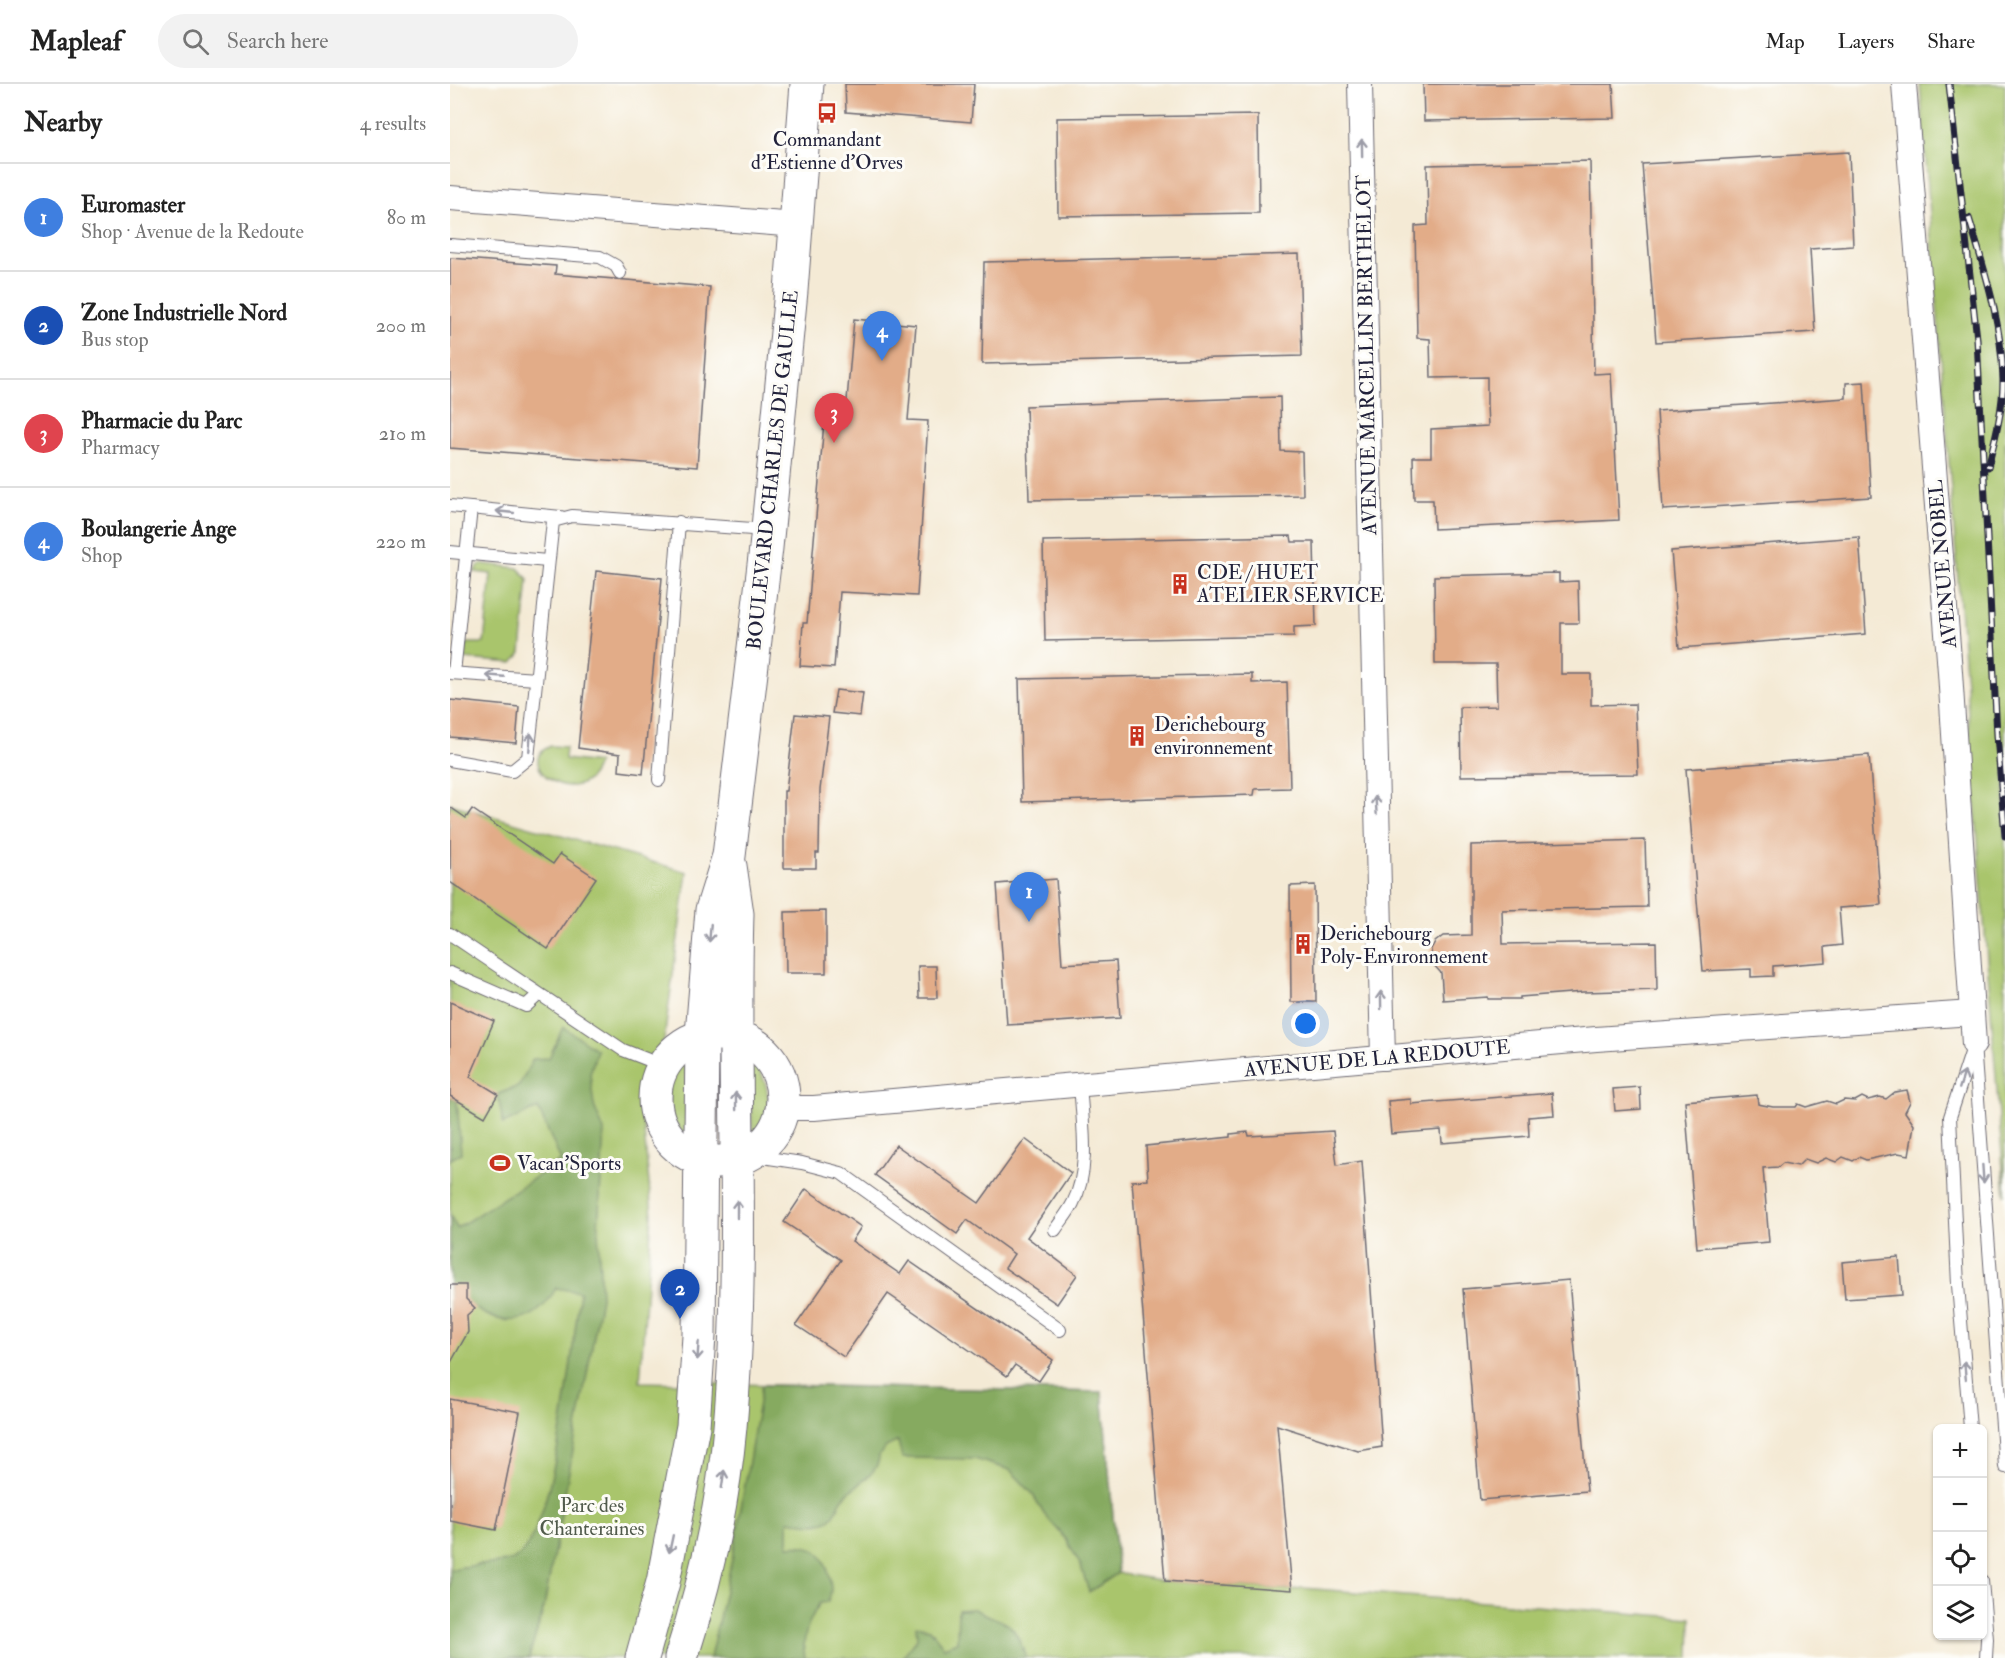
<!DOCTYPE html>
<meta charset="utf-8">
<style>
:root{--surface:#fff;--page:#f2f2f2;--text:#222;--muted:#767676;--line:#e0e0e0;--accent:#c8321e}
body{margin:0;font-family:"IM FELL Double Pica",serif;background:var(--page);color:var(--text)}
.controls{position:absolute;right:18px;bottom:18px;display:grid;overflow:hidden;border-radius:9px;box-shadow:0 2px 4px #0004}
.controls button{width:54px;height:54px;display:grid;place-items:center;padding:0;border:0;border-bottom:2px solid var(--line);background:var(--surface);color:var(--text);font:30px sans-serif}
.you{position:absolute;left:856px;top:940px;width:21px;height:21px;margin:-15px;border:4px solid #fff;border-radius:50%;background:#1a73e8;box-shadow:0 0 0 9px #1a73e833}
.badge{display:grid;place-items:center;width:39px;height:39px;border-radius:50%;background:var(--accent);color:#fff;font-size:20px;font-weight:700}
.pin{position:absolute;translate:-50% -50px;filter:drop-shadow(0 2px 3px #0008)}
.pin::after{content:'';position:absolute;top:32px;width:21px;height:18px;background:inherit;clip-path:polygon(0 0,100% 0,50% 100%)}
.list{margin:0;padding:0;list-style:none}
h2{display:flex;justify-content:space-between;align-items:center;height:78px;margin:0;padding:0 24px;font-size:26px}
h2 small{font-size:20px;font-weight:400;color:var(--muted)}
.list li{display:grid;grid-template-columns:39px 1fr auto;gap:18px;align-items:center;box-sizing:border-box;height:108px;padding:0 24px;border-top:2px solid var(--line)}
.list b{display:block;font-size:22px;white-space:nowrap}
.list p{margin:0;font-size:20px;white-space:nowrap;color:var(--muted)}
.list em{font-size:20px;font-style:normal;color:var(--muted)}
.icon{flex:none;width:33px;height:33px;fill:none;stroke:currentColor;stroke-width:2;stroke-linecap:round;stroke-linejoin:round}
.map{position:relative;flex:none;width:1555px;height:1574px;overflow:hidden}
header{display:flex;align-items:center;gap:36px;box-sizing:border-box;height:84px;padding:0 30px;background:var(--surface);border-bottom:2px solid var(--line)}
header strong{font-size:28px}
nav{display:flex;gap:33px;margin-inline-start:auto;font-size:21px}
.search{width:420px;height:54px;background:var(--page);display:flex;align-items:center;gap:15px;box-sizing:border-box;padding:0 21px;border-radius:33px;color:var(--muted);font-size:22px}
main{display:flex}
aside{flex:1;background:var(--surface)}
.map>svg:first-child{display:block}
.green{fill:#a9c56c;stroke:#667454;stroke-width:1.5}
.forest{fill:#86aa60;stroke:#54664e;stroke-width:1.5}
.building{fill:#e2ac88}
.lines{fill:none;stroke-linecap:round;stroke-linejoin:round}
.service-casing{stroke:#6c6871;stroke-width:14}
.minor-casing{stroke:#6c6871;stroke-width:26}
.secondary-casing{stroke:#6c6871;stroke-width:35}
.service{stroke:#fff;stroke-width:12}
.minor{stroke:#fff;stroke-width:24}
.secondary{stroke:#fff;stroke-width:33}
.rail-casing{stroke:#22223b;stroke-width:7}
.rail{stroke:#fdfcf7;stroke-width:4.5;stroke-dasharray:14;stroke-linecap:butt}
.oneway{stroke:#9c9ca7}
.labels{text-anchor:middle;stroke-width:6;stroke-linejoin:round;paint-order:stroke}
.poi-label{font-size:20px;fill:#22223b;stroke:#fdfcf7;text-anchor:start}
.street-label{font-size:20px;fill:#22223b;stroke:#fdfcf7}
.park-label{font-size:20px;fill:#515b4c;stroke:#fdfcf7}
</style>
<header>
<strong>Mapleaf</strong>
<div class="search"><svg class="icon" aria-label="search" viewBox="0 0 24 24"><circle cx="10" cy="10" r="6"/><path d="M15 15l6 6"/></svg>Search here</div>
<nav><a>Map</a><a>Layers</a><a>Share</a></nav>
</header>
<main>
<aside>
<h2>Nearby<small>4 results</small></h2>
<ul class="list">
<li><span class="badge" style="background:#3f7fe0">1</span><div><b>Euromaster</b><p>Shop · Avenue de la Redoute</p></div><em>80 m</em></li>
<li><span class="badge" style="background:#1a4fb4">2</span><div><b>Zone Industrielle Nord</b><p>Bus stop</p></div><em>200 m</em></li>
<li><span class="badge" style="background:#e0444e">3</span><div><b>Pharmacie du Parc</b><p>Pharmacy</p></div><em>210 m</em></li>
<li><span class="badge" style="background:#3f7fe0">4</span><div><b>Boulangerie Ange</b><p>Shop</p></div><em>220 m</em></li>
</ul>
</aside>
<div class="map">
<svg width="1555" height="1574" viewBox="0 0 1555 1574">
<rect width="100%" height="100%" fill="#fdfcf7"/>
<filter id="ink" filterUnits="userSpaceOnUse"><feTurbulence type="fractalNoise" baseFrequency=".0167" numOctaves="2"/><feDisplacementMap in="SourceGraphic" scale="12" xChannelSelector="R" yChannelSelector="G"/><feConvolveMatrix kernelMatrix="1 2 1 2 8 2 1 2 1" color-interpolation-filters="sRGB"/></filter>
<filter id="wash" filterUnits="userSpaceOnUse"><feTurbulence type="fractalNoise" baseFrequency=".008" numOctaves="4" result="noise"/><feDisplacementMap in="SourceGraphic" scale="24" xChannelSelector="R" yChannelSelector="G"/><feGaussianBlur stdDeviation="1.35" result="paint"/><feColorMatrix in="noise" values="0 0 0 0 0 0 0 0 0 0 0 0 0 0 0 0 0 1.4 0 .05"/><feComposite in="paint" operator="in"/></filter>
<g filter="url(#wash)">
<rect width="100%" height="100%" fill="#f4ead5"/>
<g class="green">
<path d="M 1470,0 L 1555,0 L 1555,1111 Z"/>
<path d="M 35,480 L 68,484 L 78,495 L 71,569 L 63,579 L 15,575 L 17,559 L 34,559 L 41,490 L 24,488 L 29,481 Z"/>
<path d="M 101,662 L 116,663 L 115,675 L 148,679 C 132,732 58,679 101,662 Z"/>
<path d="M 0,720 L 237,788 L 214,956 L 192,989 L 191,1016 L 202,1131 L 190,1298 L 652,1308 L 668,1489 L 715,1497 L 842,1506 L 852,1504 L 1241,1534 L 1240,1574 L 0,1574 Z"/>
<path d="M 236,974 L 236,1050 L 234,1050 C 214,1033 210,989 236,974 Z"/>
<path d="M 300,976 C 321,993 326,1033 302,1050 Z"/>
</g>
<g class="forest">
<path d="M 113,943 L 147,966 L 140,990 L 144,1022 L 154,1047 L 148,1144 L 151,1214 L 94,1523 L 79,1574 L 0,1574 L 0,1486 C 17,1480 51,1481 63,1476 C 105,1457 123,1256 130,1208 L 106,1204 C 88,1238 59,1246 26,1225 C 16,1218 12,1210 0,1205 L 0,1131 L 7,1144 L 111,1077 L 88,1024 L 53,1040 L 48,1010 L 69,1002 L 83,975 L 99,974 Z"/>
<path d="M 0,1012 L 7,1016 L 11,1069 L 0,1076 Z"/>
<path d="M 312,1301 L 652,1308 L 668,1489 L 639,1508 L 631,1482 L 616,1455 L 594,1430 L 582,1409 L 560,1386 L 525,1375 L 452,1374 L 448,1357 L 436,1363 L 429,1371 C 430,1392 401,1401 391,1417 C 387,1424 387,1431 379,1436 C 367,1443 350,1438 338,1437 L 338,1462 C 365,1459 375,1470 380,1495 C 381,1503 382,1510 378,1518 L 370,1519 C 359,1536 351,1553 355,1574 L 260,1574 L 283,1471 Z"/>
<path d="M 524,1525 C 558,1542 563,1533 576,1574 L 453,1572 L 467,1554 L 466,1542 L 480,1545 L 494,1563 L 507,1558 L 508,1526 Z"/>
</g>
<g id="blocks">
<g class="building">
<path d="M 395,0 L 524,0 L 521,38 L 396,28 Z"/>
<path d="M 973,0 L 1163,0 L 1165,34 L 974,37 Z"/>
<path d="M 808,31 L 809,129 L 608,132 L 607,34 Z"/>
<path d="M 1399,68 L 1403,162 L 1360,165 L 1365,248 L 1206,258 L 1192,80 Z"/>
<path d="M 1140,77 L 1144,290 L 1161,289 L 1169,436 L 984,445 L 983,416 L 964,416 L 963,373 L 981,373 L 981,345 L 1038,342 L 1037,321 L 1037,293 L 981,294 L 980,255 L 967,254 L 965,142 L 978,141 L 977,81 Z"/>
<path d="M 849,170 L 852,272 L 532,280 L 534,178 Z"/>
<path d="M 0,174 L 106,182 L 105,190 L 260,203 L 247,383 L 0,364 Z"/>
<path d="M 404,235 L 466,241 L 458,336 L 478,337 L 467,512 L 390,508 L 384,584 L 350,582 L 353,539 L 357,539 L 375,326 L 396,328 Z"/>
<path d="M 1414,298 L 1421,413 L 1213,426 L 1207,327 L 1396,314 L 1396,299 Z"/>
<path d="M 830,313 L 831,367 L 852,368 L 853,411 L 579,416 L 576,322 Z"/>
<path d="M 841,452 L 842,458 L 864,458 L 866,542 L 844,543 L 844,552 L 595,557 L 593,457 Z"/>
<path d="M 1409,453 L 1416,550 L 1229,564 L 1221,467 Z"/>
<path d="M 146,487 L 212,494 L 193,690 L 169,687 L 170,670 L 128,664 Z"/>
<path d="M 1109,489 L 1109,498 L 1128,497 L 1129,539 L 1111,539 L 1111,590 L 1141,590 L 1141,621 L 1185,620 L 1188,690 L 1011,692 L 1010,623 L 1047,622 L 1046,580 L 985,580 L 984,492 Z"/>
<path d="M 802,590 L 802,599 L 837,598 L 840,704 L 805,705 L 804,711 L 572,718 L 569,595 Z"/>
<path d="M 386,606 L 413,609 L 410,632 L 382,629 Z"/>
<path d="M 0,616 L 69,623 L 66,659 L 0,653 Z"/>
<path d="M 345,630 L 379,633 L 370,706 L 369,769 L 366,769 L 366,784 L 334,784 L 334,707 L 336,707 Z"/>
<path d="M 1419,671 L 1431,821 L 1389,824 L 1392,861 L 1375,863 L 1376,878 L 1323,882 L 1323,892 L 1301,893 L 1301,885 L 1253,887 L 1236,685 Z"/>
<path d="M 0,723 L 16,734 L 22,725 L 103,780 L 110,770 L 146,794 L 98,865 L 0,798 Z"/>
<path d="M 1195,756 L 1197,823 L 1052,826 L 1053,860 L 1206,858 L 1207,906 L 1133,908 L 1070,913 L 1070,915 L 1038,915 L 1038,913 L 993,916 L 991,889 L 982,879 L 981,865 L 985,858 L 993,852 L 1021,851 L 1021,761 Z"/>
<path d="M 606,795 L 612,880 L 666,877 L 670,934 L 557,941 L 547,800 Z"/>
<path d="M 865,801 L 866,918 L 841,918 L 840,802 Z"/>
<path d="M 376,827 L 376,889 L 336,889 L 335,828 Z"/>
<path d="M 468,882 L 486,882 L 487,914 L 469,914 Z"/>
<path d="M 0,918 L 44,937 L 20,993 L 48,1010 L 35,1033 L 0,1012 Z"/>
<path d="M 1190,1003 L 1191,1025 L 1165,1027 L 1163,1005 Z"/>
<path d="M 1457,1006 L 1460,1018 L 1455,1028 L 1464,1041 L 1459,1071 L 1448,1069 L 1416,1076 L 1409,1073 L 1403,1077 L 1393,1073 L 1386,1078 L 1376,1074 L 1366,1079 L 1355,1075 L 1348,1082 L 1333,1079 L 1328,1083 L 1313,1084 L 1319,1158 L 1247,1164 L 1235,1017 L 1307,1011 L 1308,1020 L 1323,1023 L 1346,1023 L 1348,1020 L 1356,1023 L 1377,1017 L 1386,1020 L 1394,1016 L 1405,1017 L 1412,1013 L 1418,1016 L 1430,1013 L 1436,1015 L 1445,1008 Z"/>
<path d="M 1102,1009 L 1104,1031 L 1078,1033 L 1079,1052 L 992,1059 L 991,1046 L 941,1050 L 938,1017 L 961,1015 L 961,1020 Z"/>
<path d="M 883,1047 L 887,1081 L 912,1077 L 932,1363 L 908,1367 L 827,1341 L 842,1506 L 715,1497 L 682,1097 L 698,1096 L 696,1062 L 781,1053 L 781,1050 L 798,1048 L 799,1052 Z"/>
<path d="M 575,1055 L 621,1089 L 577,1153 L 627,1191 L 607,1220 L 555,1184 L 564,1170 L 517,1136 L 507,1150 L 425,1091 L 446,1061 L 529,1119 Z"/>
<path d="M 356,1105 L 411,1143 L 402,1157 L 450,1190 L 459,1177 L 603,1276 L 589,1297 L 565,1281 L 557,1292 L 438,1210 L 394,1273 L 346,1241 L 391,1176 L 334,1138 Z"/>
<path d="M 1449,1173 L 1452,1211 L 1395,1215 L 1392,1178 Z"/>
<path d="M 1119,1196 L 1137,1407 L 1030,1416 L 1013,1205 Z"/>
<path d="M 0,1201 L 16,1201 L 16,1215 L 25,1224 L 17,1231 L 18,1248 L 0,1280 Z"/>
<path d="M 0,1315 L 70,1328 L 46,1446 L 0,1437 Z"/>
</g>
</g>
</g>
<g filter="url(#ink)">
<use href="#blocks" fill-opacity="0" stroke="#6c6871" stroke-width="1.5"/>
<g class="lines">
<g class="service-casing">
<g id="service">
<path d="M 0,161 L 150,173 L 166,182 L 170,189"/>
<path d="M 0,422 L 111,433"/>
<path d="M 0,468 L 97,477"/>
<path d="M 0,589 L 86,595"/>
<path d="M 4,589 L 21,424"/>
<path d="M 0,676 L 62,687 L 78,674 L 103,437 L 122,432 L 316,446"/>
<path d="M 209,696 L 229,438"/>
<path d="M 0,850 L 173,966 L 214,982"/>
<path d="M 0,889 L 76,922 L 88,911"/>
<path d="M 1524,960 L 1555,1383"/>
<path d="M 298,1071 L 352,1079 L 391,1089 L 610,1246"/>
<path d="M 605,1146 C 611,1137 618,1129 623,1119 C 641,1085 632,1037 630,999"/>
<path d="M 1520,1344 L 1508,1201 L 1500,1033 L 1522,966"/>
<path d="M 1532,1497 L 1537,1555 L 1536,1574"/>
</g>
</g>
<g class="minor-casing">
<g id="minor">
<path d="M 910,0 L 933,974"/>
<path d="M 1454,0 L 1500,588 L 1524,960"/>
<path d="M 0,114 L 347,141"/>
<path d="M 333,1024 L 364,1024 L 1146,955 L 1522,929"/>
</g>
</g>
<g class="secondary-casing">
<g id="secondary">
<circle cx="269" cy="1014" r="64"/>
<path d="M 192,1574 L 213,1498 L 243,1342 L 249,1252 L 252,951 L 262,826 L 279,772 L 316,464 L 341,207 L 357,0"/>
<path d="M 231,1574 C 255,1500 273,1421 280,1343 C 295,1173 282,1001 287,830 L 280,782"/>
</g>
</g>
<use href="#service" class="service"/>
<use href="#minor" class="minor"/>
<use href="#secondary" class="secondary"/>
<g class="rail-casing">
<g id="rail">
<path d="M 1499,0 L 1527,255 L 1547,651 L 1555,752"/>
<path d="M 1519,134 C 1535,187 1552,240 1553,296 C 1553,326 1545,355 1538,383"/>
</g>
</g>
<use href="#rail" class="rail"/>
</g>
<defs><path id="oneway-shaft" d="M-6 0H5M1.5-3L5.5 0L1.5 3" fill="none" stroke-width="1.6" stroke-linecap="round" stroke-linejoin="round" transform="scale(1.5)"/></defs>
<g class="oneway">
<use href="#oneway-shaft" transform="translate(912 64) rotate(-91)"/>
<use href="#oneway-shaft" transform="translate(55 428) rotate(-174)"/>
<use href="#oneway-shaft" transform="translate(45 592) rotate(-175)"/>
<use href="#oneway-shaft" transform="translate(80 658) rotate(-85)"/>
<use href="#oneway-shaft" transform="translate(926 721) rotate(-94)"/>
<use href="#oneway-shaft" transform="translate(260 849) rotate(95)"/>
<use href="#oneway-shaft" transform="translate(931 916) rotate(-91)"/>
<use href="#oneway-shaft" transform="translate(1512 996) rotate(-72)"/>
<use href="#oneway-shaft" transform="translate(286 1017) rotate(-91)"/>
<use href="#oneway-shaft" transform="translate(1533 1090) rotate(86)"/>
<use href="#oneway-shaft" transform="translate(287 1125) rotate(-90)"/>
<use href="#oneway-shaft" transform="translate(248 1267) rotate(94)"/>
<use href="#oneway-shaft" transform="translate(1515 1286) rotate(-95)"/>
<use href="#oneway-shaft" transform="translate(273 1395) rotate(-82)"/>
<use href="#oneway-shaft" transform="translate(221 1460) rotate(102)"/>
</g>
</g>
<defs>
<g id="bus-bare" transform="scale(1.62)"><path d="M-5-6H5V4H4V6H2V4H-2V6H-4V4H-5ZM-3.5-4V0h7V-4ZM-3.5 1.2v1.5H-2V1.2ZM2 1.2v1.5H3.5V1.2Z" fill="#c8321e" stroke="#fdfcf7" stroke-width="2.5" paint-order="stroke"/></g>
<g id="building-bare" transform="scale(1.62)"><path d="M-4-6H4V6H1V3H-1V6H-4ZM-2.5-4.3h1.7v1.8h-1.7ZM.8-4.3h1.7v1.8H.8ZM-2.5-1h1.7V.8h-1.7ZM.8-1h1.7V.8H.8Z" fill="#c8321e" stroke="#fdfcf7" stroke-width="2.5" paint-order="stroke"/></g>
<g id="stadium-bare" transform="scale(1.62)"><path d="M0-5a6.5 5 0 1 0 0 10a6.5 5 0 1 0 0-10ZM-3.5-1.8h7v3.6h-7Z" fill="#c8321e" stroke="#fdfcf7" stroke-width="2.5" paint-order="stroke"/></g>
</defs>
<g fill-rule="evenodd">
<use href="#bus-bare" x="377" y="29"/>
<use href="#building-bare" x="730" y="500"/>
<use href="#building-bare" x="687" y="652"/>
<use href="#building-bare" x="853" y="860"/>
<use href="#stadium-bare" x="50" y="1079"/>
</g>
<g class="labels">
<g class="poi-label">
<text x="377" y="62" text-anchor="middle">Commandant<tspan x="377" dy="23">d'Estienne d'Orves</tspan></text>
<text x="747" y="495">CDE / HUET<tspan x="747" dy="23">ATELIER SERVICE</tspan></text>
<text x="704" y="647">Derichebourg<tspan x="704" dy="23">environnement</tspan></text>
<text x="870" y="856">Derichebourg<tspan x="870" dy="23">Poly-Environnement</tspan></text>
<text x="67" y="1086">Vacan'Sports</text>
</g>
<g class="street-label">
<text transform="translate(916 271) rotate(-91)" y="7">AVENUE MARCELLIN BERTHELOT</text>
<text transform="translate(322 386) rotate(-84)" y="7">BOULEVARD CHARLES DE GAULLE</text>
<text transform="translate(1492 480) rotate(-95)" y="7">AVENUE NOBEL</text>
<text transform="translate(927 974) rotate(-5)" y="7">AVENUE DE LA REDOUTE</text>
</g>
<g class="park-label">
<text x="142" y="1428">Parc des<tspan x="142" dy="23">Chanteraines</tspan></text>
</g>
</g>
</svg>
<div class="controls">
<button>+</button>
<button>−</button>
<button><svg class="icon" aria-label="locate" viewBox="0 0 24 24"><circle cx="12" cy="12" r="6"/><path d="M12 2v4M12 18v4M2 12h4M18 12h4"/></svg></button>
<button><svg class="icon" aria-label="layers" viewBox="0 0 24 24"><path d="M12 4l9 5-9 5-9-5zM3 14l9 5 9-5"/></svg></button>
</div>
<div class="you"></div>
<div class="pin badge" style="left:579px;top:838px;background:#3f7fe0">1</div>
<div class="pin badge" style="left:230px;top:1235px;background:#1a4fb4">2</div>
<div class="pin badge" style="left:384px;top:359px;background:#e0444e">3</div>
<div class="pin badge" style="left:432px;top:277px;background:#3f7fe0">4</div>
</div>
</main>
